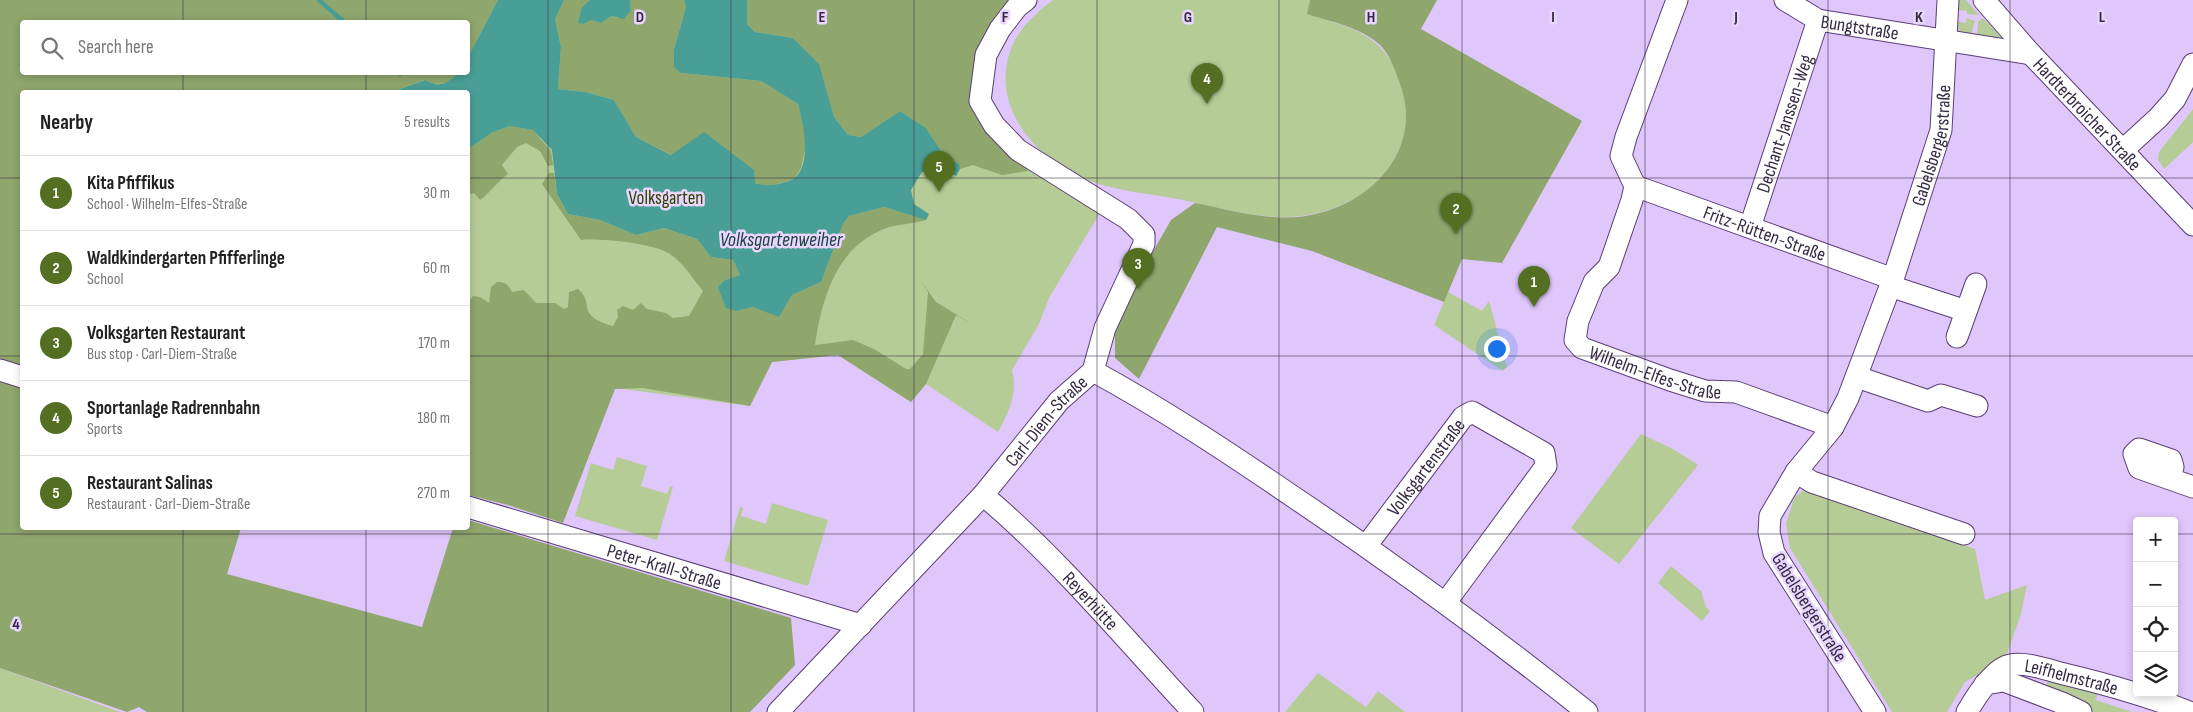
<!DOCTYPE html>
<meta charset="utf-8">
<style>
:root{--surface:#fff;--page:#f2f2f2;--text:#222;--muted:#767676;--line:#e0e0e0;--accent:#546f22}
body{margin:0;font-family:"Sofia Sans Condensed",sans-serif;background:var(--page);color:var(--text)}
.controls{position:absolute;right:15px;bottom:15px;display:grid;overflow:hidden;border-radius:5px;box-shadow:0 2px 8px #0003}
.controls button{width:45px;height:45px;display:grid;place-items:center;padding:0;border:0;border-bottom:1px solid var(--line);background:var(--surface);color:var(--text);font:25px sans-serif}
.you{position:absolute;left:1496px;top:348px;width:18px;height:18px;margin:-12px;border:4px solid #fff;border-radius:50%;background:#1a73e8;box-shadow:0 0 0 8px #1a73e833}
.badge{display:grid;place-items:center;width:32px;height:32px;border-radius:50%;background:var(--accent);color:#fff;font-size:16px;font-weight:700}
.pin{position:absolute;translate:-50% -41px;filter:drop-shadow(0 1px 2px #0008)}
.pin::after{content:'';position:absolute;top:26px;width:18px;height:15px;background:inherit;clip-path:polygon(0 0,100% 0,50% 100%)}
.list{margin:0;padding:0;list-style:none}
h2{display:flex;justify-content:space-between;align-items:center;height:65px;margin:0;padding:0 20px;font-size:21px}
h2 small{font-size:16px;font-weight:400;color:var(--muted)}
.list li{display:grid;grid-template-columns:32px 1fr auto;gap:15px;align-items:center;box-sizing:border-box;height:75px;padding:0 20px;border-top:1px solid var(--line)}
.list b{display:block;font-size:19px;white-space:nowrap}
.list p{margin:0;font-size:16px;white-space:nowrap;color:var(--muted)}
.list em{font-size:16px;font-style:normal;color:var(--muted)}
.icon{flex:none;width:28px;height:28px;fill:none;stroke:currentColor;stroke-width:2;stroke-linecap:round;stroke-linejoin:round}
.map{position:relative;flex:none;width:2193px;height:712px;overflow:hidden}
.search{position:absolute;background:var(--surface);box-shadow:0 2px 8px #0003;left:20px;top:20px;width:450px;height:55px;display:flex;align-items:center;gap:12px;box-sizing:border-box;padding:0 18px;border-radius:5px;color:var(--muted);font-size:19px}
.panel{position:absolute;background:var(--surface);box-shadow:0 2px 8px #0003;left:20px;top:90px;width:450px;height:440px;border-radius:5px}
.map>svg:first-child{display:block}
.green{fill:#b5cc96}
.forest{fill:#8fa66d}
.water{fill:#499f96}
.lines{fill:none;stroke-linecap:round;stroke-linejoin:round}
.stream{stroke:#499f96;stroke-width:4.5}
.minor-casing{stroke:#5b3e76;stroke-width:23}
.minor{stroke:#fff;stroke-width:21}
.grid{fill:none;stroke:#372a44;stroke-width:1;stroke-opacity:0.55}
.labels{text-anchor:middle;stroke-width:5;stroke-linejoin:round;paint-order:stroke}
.street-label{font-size:19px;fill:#372a44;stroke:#e9d6fe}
.park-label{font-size:19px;fill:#2f4401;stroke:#e9d6fe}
.water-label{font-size:20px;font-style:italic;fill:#1b433f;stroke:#e9d6fe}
.grid-label{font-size:16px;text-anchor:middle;font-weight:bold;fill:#372a44;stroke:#e9d6fe;stroke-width:5;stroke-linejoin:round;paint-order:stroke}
</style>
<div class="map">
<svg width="2193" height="712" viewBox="0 0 2193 712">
<rect width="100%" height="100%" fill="#dfc6fb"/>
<g class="green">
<path d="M 480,0 L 809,0 L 1101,211 L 1049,298 L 1039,324 L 1012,370 C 1018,393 1009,412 998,432 L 926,384 L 911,402 L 838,355 L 772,362 L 750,406 L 468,368 L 468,92 L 355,92 L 365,73 L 468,72 L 468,22 Z"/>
<path d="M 1053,0 L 1310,0 L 1307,14 C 1348,27 1381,32 1398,76 C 1401,85 1404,92 1405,102 C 1405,109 1407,118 1406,125 C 1397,184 1341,216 1285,217 C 1251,217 1216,207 1183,200 C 1154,194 1123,192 1096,183 C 1041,166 988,109 1011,49 C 1018,29 1036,13 1053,0 Z"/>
<path d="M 1957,0 L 1966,0 L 1979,15 L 1967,14 L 1967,11 L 1957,10 Z"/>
<path d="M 1966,18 L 1975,21 L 1971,35 L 1959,32 L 1957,21 L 1966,23 Z"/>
<path d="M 1982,18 L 1984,19 L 2002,38 L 1977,36 L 1978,22 Z"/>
<path d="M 2193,109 L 2193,142 L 2164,169 L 2158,159 L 2159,152 Z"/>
<path d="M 1448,292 L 1482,311 L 1489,301 L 1507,367 L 1503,371 L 1434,325 Z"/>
<path d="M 1641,434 L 1673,449 L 1698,465 L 1619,564 L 1571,528 Z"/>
<path d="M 617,457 L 647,466 L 641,486 L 667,494 L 670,486 L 673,487 L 657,540 L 575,516 L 591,463 L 613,470 Z"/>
<path d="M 1807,487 L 1975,549 L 1985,600 L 2027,585 L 2021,614 L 2005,659 L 1965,682 L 1947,712 L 1892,712 L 1790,548 L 1786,524 L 1794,498 Z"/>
<path d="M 772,503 L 828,520 L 808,586 L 724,561 L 740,507 L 743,508 L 741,516 L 766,524 Z"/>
<path d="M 1671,566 L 1701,591 L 1706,607 L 1710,611 L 1702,621 L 1658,583 Z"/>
<path d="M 0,668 L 120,712 L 0,712 Z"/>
<path d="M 1318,673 L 1366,707 L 1378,691 L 1405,712 L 1285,712 Z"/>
<path d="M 2048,680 L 2098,691 L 2096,700 L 2132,712 L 2091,712 L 2046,686 Z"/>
</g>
<g class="forest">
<path d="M 0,0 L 498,0 L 468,57 L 468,22 L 22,22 L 22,72 L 459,73 C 452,86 437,86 424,80 L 392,92 L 22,92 L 22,528 L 241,528 L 227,574 L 422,627 L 453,528 L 468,528 L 468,520 L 791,618 L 795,665 L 750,712 L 147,712 L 139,707 L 127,712 L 0,668 Z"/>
<path d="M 564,0 L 590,0 L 582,7 L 591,20 L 601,23 L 611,16 L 617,18 L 631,10 L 630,0 L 684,0 L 686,7 L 674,49 L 681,73 L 761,81 L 798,104 L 805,128 L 805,150 L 801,168 L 794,179 L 768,187 L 672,155 L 636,137 L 614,100 L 585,92 L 558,89 L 561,47 L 555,19 Z"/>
<path d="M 747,0 L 1026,0 L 982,83 L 1028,171 L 1002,175 L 973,165 L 960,169 L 958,164 L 945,157 L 926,128 L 900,111 L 861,137 L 848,135 L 834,117 L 818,64 L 793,38 L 755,32 L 747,24 Z"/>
<path d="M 1310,0 L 1437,0 L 1421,29 L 1582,121 L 1502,263 L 1462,259 L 1444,302 L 1312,251 L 1217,227 L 1139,379 L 1115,358 L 1115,329 L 1118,313 L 1171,220 L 1195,203 C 1231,210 1273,223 1311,215 C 1374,203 1425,147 1399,81 C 1394,68 1390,55 1380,45 C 1361,27 1331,22 1307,14 Z"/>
<path d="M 510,126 L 533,130 L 551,151 L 553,165 L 548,166 L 540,151 L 526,143 L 517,147 L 502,165 L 508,174 C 498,181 490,193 480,200 L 474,193 L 468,195 L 468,149 L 493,132 Z"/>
<path d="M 549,173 L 554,173 L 557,194 L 568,214 L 600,220 L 636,235 L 664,228 L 697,239 L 711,257 L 733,260 L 740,275 L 725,280 L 737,311 L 753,307 L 779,316 L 792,295 L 821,282 L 843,224 L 849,216 L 884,207 L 926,220 C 913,224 897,224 884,229 C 836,248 822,298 815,345 L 853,340 L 874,349 L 906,369 L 910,369 L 923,354 L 928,292 L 921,281 L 936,302 L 972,324 L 956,315 L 926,384 L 911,402 L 838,355 L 772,362 L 750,406 L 643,388 L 615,389 L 563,523 L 508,505 L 468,495 L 468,303 L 473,296 L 480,297 L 489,303 L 491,287 L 497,282 C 505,282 508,284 512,292 L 524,290 L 536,303 L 555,303 L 564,309 L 568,307 L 569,292 L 578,289 C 596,304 574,315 613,326 L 618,317 L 617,310 L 623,306 L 633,310 L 641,303 L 647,309 L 666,313 L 673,318 L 689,316 L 703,291 C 692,278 682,260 666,252 C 650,243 598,238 581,240 L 542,184 Z"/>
</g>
<g class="water">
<path d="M 498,0 L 564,0 L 555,19 L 561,47 L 558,89 L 585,92 L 614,100 L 636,137 L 671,155 L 704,132 L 754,170 L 755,183 C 766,186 771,186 782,183 C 785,182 790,181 793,179 C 813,166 803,122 798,104 L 761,81 L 681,73 L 674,67 L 674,49 L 686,7 L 684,0 L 747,0 L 747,24 L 755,32 L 793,38 L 819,64 L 834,117 L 848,135 L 861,137 L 900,111 L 926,128 L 945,157 L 959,164 L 960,169 L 956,176 L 942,168 L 922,172 L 911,190 L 914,204 L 929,214 L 926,220 L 884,207 L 849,216 L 843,224 L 821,282 L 792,295 L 779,317 L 753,307 L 737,311 L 726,308 L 718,287 L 725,280 L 740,275 L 733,260 L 711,257 L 697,239 L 664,228 L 636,235 L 600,220 L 568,214 L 557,194 L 552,150 L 533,130 L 510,126 L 493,132 L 468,149 L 468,92 L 392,92 L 425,80 C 451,93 449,72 468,72 L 468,57 Z"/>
<path d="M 590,0 L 630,0 L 631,10 L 624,19 L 611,16 L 601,23 L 591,20 L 583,24 L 578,23 L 582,7 Z"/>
</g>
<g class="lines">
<g class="stream">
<path d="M 319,0 L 344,22"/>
<path d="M 399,72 L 400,74"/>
</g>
<g class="minor-casing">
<g id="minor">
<path id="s1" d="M 1677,0 L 1626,137 L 1621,156 L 1635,186 L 1632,200 L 1609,267 L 1594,282 L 1578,321 L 1575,340 L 1582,348 L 1670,380 L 1705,391 L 1736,392 L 1833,427"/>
<path id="s2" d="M 1785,0 L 1818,20 L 2031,54"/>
<path id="s3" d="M 1984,0 L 2031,54 L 2193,225"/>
<path d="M 2123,150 L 2158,118 L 2175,99 L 2193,64"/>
<path id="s4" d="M 1635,186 L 1893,279"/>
<path id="s5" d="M 1750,227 L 1818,20"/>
<path d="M 1890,286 L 1966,311"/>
<path d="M 1957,337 L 1976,284"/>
<path d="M 0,370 L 22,377"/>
<path d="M 1093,371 C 1163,409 1229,453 1295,498 C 1395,565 1492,636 1587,712"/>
<path d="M 1857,377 L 1928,401 L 1941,395 L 1977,406"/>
<path d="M 1796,472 L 1812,482 L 1964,534"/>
<path d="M 2170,478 L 2173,467 L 2171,460 L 2139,449 L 2134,454 L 2139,468 L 2193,487"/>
<path id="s6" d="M 983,495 C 1058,558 1126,640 1193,712"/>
<path id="s7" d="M 468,507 L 861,625"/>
<path id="s8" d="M 1366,546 L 1463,417 L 1472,412 L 1544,453 L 1546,466 L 1446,602"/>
<path d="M 1985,684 L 2004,681 L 2062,703 L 2081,712"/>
<path id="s9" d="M 778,712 L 983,495 L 1059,401 L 1093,371 L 1105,328 L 1144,244 L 1144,235 L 1128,219 L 1018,150 L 994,125 L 980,101 L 986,55 L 1000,29 L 1017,7 L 1026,0"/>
<path id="s10" d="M 1875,712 L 1774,553 L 1769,532 L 1770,516 L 1796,472 L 1833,427 L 1848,398 L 1893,279 L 1941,130 L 1948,0"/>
<path id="s11" d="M 1967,712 C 1975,698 1994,668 2010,665 C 2027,662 2048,670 2064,674 C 2106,684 2148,696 2189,712"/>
</g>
</g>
<use href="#minor" class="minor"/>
</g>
<path class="grid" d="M 183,0 L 183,22M 366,0 L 366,22M 548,0 L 548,712M 731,0 L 731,712M 914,0 L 914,712M 1097,0 L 1097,712M 1279,0 L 1279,712M 1462,0 L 1462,712M 1645,0 L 1645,712M 1828,0 L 1828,712M 2010,0 L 2010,712M 183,72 L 183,92M 366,72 L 366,92M 0,178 L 22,178M 468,178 L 2193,178M 0,356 L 22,356M 468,356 L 2193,356M 183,528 L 183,712M 366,528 L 366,712M 0,534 L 2137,534M 2174,534 L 2193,534"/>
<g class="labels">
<g class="street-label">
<text dy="7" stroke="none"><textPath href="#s2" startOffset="81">Bungtstraße</textPath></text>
<text dy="7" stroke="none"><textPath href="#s3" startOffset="154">Hardterbroicher Straße</textPath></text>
<text dy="7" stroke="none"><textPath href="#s5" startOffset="109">Dechant-Janssen-Weg</textPath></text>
<text dy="7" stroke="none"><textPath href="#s10" startOffset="635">Gabelsbergerstraße</textPath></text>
<text dy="7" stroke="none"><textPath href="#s4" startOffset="138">Fritz-Rütten-Straße</textPath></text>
<text dy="7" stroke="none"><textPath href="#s1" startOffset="455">Wilhelm-Elfes-Straße</textPath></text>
<text dy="7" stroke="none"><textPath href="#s9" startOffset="396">Carl-Diem-Straße</textPath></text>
<text dy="7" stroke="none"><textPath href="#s8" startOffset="99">Volksgartenstraße</textPath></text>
<text dy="7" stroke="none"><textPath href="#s7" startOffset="205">Peter-Krall-Straße</textPath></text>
<text dy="7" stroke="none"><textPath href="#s6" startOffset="151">Reyerhütte</textPath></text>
<text transform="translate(1810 607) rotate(58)" y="7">Gabelsbergerstraße</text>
<text dy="7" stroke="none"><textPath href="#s11" startOffset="128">Leifhelmstraße</textPath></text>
</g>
<g class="park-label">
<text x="666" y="204">Volksgarten</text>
</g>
<g class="water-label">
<text x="781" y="246">Volksgartenweiher</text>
</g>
</g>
<g class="grid-label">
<text x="640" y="22">D</text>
<text x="822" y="22">E</text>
<text x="1005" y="22">F</text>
<text x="1188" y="22">G</text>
<text x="1371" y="22">H</text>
<text x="1553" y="22">I</text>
<text x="1736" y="22">J</text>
<text x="1919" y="22">K</text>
<text x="2102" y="22">L</text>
<text x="16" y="629">4</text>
</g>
</svg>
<div class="controls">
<button>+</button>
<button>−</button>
<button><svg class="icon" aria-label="locate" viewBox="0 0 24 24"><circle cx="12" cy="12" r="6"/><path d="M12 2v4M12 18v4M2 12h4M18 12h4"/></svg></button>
<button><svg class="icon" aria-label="layers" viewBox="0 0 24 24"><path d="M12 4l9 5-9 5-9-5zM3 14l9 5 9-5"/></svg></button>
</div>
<div class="you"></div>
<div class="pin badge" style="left:1534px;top:307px">1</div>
<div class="pin badge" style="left:1456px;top:234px">2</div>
<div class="pin badge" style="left:1138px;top:289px">3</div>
<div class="pin badge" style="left:1207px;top:104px">4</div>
<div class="pin badge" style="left:939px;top:192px">5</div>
<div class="search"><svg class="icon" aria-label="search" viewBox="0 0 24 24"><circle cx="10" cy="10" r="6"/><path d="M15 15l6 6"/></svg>Search here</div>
<section class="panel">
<h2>Nearby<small>5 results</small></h2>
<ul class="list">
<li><span class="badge">1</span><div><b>Kita Pfiffikus</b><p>School · Wilhelm-Elfes-Straße</p></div><em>30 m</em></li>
<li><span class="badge">2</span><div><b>Waldkindergarten Pfifferlinge</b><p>School</p></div><em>60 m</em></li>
<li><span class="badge">3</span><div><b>Volksgarten Restaurant</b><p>Bus stop · Carl-Diem-Straße</p></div><em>170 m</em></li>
<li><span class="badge">4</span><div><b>Sportanlage Radrennbahn</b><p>Sports</p></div><em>180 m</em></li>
<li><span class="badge">5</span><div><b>Restaurant Salinas</b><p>Restaurant · Carl-Diem-Straße</p></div><em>270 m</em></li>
</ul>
</section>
</div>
